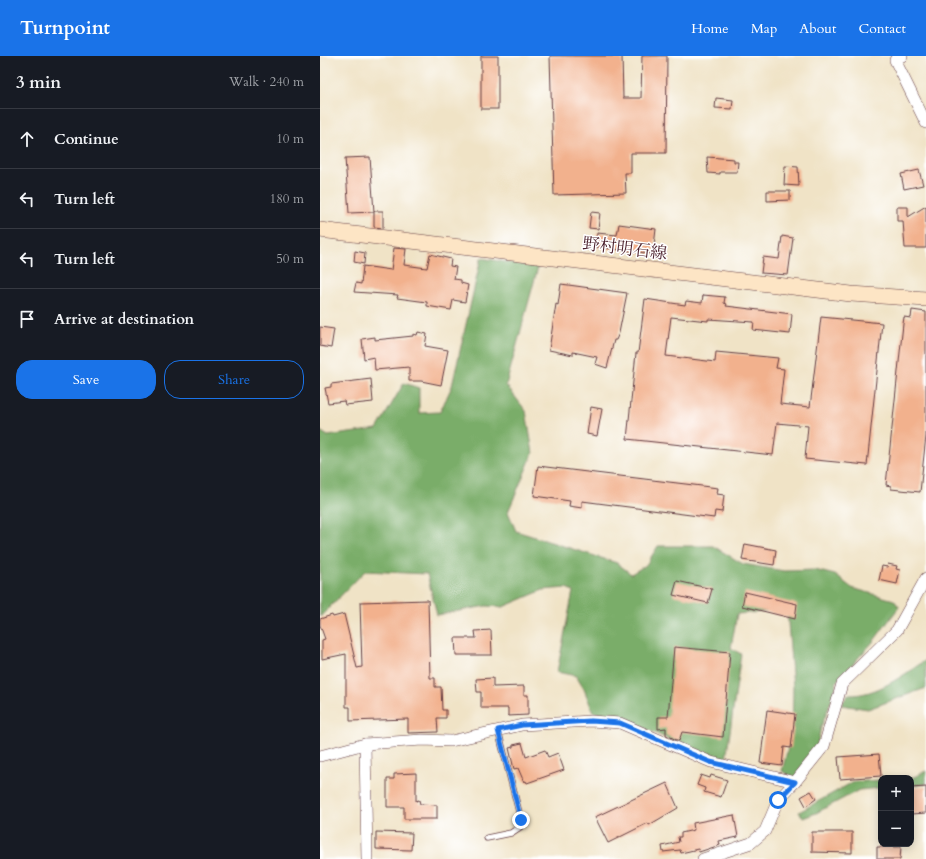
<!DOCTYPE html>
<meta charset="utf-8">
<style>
:root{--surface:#171b24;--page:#20242c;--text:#f1f3f6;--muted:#9ea1a6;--line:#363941;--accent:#1a73e8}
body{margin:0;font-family:Cardo,"Noto Serif JP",serif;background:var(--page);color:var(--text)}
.controls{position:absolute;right:12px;bottom:12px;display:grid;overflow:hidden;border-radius:8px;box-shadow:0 2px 10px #0003}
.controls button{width:36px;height:36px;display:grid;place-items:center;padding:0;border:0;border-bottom:1px solid var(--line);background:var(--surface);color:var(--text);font:20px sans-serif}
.stop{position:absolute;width:12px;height:12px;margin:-9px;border:3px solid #1a73e8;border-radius:50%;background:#fff}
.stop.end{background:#1a73e8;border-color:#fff;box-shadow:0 1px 4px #0008}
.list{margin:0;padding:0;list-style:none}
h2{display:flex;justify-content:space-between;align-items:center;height:52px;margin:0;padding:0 16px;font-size:17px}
h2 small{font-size:13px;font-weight:400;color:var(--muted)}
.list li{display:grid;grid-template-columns:26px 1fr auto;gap:12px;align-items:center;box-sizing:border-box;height:60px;padding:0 16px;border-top:1px solid var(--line)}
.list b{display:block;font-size:15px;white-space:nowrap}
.list em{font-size:13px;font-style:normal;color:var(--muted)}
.actions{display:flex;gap:8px;padding:12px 16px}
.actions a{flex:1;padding:9px 0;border:1px solid var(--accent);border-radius:16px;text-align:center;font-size:14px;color:var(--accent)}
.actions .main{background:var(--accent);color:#fff}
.icon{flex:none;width:22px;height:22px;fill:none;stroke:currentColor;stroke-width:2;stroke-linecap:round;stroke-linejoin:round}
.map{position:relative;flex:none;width:606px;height:803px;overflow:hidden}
header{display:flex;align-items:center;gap:24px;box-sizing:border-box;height:56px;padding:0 20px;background:var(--accent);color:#fff}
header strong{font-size:19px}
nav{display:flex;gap:22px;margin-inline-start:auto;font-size:14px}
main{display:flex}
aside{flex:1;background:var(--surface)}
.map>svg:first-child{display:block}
.forest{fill:#7aad69;stroke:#62664a}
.building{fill:#f2b18d}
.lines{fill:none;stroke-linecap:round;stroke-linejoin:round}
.lane-casing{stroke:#633c42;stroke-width:7}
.street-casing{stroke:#633c42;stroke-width:12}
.secondary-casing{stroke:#633c42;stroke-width:16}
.lane{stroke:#fff;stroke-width:5.5}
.street{stroke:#fff;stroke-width:11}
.secondary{stroke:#fde5c5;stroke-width:15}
.route{stroke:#1a73e8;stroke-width:5}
.labels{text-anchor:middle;stroke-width:3;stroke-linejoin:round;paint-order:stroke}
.street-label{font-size:17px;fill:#4a1f2b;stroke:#fff}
</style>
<header>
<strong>Turnpoint</strong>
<nav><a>Home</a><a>Map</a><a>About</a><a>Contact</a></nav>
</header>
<main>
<aside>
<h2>3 min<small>Walk · 240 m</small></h2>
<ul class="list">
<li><svg class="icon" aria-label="ahead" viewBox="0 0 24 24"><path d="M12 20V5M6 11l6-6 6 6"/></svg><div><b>Continue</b></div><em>10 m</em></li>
<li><svg class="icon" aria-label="left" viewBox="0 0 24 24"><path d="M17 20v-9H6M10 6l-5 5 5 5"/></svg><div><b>Turn left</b></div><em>180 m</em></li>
<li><svg class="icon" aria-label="left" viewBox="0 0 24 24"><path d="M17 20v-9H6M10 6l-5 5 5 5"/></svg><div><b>Turn left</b></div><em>50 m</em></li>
<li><svg class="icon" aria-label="arrive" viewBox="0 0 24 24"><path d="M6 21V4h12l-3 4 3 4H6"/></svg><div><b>Arrive at destination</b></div></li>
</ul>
<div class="actions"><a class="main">Save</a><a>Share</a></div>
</aside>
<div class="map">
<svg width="606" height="803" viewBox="0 0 606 803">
<rect width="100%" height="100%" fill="#fff"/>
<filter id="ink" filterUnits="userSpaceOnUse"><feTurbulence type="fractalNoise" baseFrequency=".025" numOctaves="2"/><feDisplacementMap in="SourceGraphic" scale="8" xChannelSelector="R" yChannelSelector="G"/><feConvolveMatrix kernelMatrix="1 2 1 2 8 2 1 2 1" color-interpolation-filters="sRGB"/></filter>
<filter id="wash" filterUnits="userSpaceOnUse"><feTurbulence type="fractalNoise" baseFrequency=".012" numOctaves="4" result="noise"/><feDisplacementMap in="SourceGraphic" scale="16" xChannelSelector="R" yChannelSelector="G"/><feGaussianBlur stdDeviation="0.9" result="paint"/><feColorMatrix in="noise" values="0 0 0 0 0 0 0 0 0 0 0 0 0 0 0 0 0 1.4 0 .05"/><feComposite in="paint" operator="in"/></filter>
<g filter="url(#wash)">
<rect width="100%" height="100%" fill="#f0e3c6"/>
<g class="forest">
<path d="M 161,202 L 218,211 L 186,329 L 206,355 L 213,397 L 188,456 L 196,475 L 297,507 L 311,518 L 326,509 L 338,490 L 393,490 L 423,508 L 464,515 L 495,514 L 515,519 L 532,532 L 574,544 L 579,551 L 553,586 L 517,625 L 514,638 L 501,671 L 496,695 L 475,723 L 462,715 L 472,676 L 473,631 L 467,554 L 417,558 L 411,592 L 421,598 L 406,704 L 393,703 L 310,666 L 273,656 L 264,633 L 256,620 L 237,616 L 253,535 L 246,532 L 223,534 L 183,551 L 166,550 L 117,559 L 107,518 L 45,515 L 0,561 L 0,375 L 8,380 L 57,373 L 84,327 L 99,332 L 99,357 L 120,356 L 132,330 Z"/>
<path d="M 606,604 L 606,632 L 548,653 L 521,649 L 528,639 C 557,640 583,619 606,604 Z"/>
<path d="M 606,715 L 606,728 L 591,730 L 591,722 L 581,722 L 594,721 Z"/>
<path d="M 561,724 L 561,732 L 539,734 L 496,757 L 483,762 L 479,756 L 533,726 Z"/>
</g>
<g id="blocks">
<g class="building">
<rect x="161" y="0" width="17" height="53"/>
<path d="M 230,0 L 302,0 L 303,42 L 321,42 L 322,0 L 347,0 L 346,97 L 311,97 L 311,117 L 305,117 L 306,137 L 234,139 Z"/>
<path d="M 396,42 L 413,44 L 412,53 L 395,52 Z"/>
<path d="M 50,101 L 54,156 L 29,157 L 25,102 Z"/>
<path d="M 387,101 L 414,103 L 414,106 L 418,106 L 417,116 L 400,116 L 400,118 L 388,117 Z"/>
<path d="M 465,110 L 478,111 L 479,130 L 464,129 Z"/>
<path d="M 599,114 L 603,129 L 584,133 L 581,118 Z"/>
<path d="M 447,135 L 470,135 L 470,144 L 447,145 Z"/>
<path d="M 606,150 L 606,192 L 585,192 L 583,165 L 577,165 L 577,151 L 588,151 L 588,161 Z"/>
<path d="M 54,155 L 63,155 L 63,172 L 54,171 Z"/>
<path d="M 271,156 L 280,157 L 278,173 L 269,172 Z"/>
<path d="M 299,168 L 336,173 L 333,198 L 276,191 L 277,177 L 297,179 Z"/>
<path d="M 462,180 L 473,182 L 468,219 L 441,217 L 443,201 L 459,203 Z"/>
<path d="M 74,192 L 86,193 L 84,209 L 107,212 L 110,198 L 131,203 L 130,210 L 136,211 L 134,223 L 141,224 L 141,227 L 148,229 L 145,246 L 133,244 L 131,254 L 107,250 L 107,246 L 77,242 L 78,239 L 34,236 L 36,227 L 41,228 L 43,210 L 71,214 Z"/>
<path d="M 35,195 L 45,197 L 44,208 L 34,206 Z"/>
<path d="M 241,228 L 307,237 L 299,277 L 296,284 L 294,284 L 287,312 L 275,308 L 277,301 L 253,296 L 253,299 L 229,294 L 236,248 L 238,249 Z"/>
<path d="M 383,239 L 405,241 L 404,247 L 407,248 L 406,250 L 472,258 L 470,278 L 433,274 L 434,266 L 388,263 L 388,265 L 351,261 L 346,300 L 395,306 L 396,296 L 458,302 L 456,312 L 464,313 L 460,348 L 490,351 L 501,261 L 562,267 L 547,409 L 485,403 L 488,370 L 457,367 L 453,399 L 307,383 L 316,297 L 318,297 L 325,243 L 365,249 L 366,245 L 382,247 Z"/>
<path d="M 592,254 L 606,256 L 606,380 L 600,436 L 571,433 L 571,430 L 566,429 L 583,268 L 584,261 L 591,262 Z"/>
<path d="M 0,271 L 14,273 L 11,292 L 0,290 Z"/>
<path d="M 98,276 L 107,278 L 105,290 L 128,294 L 121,329 L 101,325 L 89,325 L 89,311 L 55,314 L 54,301 L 44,303 L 42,283 L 55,281 L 55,284 L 93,280 L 93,278 L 97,279 Z"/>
<path d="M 51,323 L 53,346 L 25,349 L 24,345 L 8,347 L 5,332 L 11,331 L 11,328 Z"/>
<path d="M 271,351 L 282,353 L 277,380 L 267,378 Z"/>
<path d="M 218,410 L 398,432 L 397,438 L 404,439 L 402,456 L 395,455 L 394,462 L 262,445 L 262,452 L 249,450 L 250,445 L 214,440 Z"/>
<path d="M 425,488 L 456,494 L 454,509 L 422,504 Z"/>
<path d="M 568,508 L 577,510 L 576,513 L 580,514 L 577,528 L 559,524 L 562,510 L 567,511 Z"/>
<path d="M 357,525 L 392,533 L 388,547 L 353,539 Z"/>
<path d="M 425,536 L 477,548 L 475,563 L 422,550 Z"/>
<path d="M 108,544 L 110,622 L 115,622 L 115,631 L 121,631 L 122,654 L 126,654 L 126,662 L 117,662 L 118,676 L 88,677 L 88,663 L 30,665 L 30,651 L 26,651 L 26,598 L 2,603 L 2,584 L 5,583 L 0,569 L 0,563 L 12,559 L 13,561 L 24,558 L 37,612 L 42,611 L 40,546 Z"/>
<path d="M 171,574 L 172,599 L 136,599 L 135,582 L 156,582 L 155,575 Z"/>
<path d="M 354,591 L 410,596 L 403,681 L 362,676 L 359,685 L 346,679 L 346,672 L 338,673 L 338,661 L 348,661 Z"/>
<path d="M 173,622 L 173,631 L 204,630 L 204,639 L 208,639 L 208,659 L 188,660 L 188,652 L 161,652 L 161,636 L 157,636 L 156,623 Z"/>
<path d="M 447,654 L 475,658 L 471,692 L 464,691 L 462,710 L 440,707 Z"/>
<path d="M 202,687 L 206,701 L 225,694 L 228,701 L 238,697 L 244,714 L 207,727 L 206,725 L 204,726 L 198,712 L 194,713 L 189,692 L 193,691 L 193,689 Z"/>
<path d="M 559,698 L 561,720 L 520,723 L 518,701 Z"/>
<path d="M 96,717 L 96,745 L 99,744 L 100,748 L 117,749 L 117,763 L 84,763 L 84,751 L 67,751 L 67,723 L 74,723 L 74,718 Z"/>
<path d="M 381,719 L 390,722 L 391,719 L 407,724 L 401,741 L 384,736 L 385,732 L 377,729 Z"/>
<path d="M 347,727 L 358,752 L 329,769 L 328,767 L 288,787 L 275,761 Z"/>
<path d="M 606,731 L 606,757 L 591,758 L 591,732 Z"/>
<path d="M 491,735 L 496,743 L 486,750 L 481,741 Z"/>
<path d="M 414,759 L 418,781 L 399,785 L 400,789 L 379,796 L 378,793 L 361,797 L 360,794 L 343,796 L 342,790 L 359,786 L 358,781 L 361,781 L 361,777 L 374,774 L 373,767 Z"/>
<path d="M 56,776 L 92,777 L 91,794 L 56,793 Z"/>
<path d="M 492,776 L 532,776 L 532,797 L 492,796 Z"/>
<path d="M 557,791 L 581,791 L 580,803 L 557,803 Z"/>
</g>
</g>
</g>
<g filter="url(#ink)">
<use href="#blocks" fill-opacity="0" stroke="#633c42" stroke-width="1"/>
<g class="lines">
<g class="lane-casing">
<path id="lane" d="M 167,782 L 191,777 L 200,771 L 201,764 L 178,674"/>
</g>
<g class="street-casing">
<g id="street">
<path d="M 582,0 L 575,4 L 606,67"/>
<path d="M 45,688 L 47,803"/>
<path d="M 0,700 L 45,688 L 102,684 L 131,685 L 202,669 L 271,665 L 300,667 L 391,706 L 475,726"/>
<path d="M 383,803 L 431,787 L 445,775 L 458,744 L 475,726 L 504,690 L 522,628 L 577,574 L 606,522"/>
</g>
</g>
<g class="secondary-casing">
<path id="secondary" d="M 0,174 L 531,238 L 606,243"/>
</g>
<use href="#lane" class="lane"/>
<use href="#street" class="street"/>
<use href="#secondary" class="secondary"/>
</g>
</g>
<g class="lines" filter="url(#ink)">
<path class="route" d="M 201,764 L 178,674 L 202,669 L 271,665 L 300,667 L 390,706 L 475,726 L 458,744"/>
</g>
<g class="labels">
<g class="street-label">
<text transform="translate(305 192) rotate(7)" y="6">野村明石線</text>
</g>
</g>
</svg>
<div class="controls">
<button>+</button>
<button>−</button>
</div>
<div class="stop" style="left:458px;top:744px"></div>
<div class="stop end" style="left:201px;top:764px"></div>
</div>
</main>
